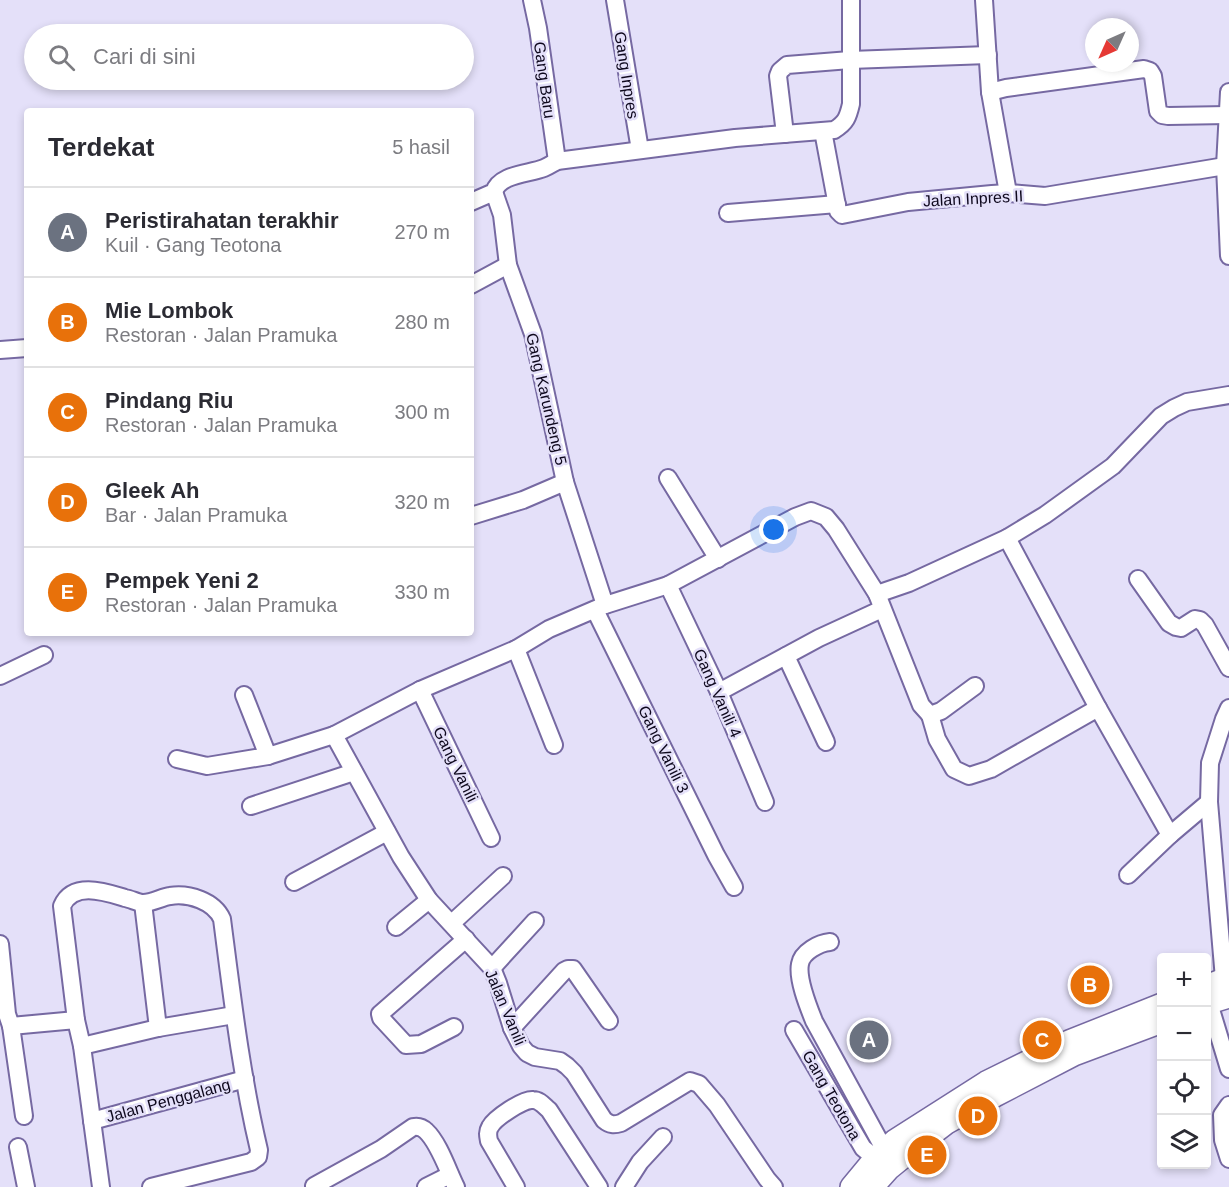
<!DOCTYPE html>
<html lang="id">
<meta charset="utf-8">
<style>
:root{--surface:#fff;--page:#f7f7f7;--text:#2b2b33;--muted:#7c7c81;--line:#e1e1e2;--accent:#7c3aed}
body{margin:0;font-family:Helvetica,sans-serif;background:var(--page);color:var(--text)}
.controls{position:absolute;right:18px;bottom:18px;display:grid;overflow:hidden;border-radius:6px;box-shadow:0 3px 9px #0003}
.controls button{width:54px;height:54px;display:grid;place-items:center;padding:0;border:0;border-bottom:2px solid var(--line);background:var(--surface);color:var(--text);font:30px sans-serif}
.compass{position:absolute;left:1085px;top:18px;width:54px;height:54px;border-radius:50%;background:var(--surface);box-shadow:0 3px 9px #0003;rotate:225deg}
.you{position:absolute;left:774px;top:530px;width:21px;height:21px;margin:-15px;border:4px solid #fff;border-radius:50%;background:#1a73e8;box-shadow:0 0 0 9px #1a73e833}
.badge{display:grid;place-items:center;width:39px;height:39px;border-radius:50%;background:var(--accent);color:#fff;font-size:20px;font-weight:700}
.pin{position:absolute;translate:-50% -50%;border:3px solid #fff;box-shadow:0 2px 6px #0006}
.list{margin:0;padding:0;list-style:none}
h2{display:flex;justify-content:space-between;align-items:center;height:78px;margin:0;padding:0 24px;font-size:26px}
h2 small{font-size:20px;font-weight:400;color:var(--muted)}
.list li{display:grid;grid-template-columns:39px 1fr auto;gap:18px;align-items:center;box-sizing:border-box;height:90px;padding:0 24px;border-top:2px solid var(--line)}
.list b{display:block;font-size:22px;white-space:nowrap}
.list p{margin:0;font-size:20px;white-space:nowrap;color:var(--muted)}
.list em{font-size:20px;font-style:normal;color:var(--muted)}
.icon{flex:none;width:33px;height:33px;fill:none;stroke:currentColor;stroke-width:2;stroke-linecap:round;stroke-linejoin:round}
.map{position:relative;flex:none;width:1229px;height:1187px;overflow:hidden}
.search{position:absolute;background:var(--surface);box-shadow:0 3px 9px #0003;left:24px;top:24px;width:450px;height:66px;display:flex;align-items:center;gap:15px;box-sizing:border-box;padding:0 21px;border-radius:33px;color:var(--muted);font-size:22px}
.panel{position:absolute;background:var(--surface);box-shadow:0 3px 9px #0003;left:24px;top:108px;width:450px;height:528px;border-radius:6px}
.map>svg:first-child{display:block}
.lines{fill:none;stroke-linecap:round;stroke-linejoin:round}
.minor-casing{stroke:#7669a2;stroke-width:20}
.major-casing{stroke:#7669a2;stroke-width:24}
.minor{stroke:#fff;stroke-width:16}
.major{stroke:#fff;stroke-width:21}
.labels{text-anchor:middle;stroke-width:5;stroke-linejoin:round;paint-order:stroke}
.street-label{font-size:16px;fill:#0e081d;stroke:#e4e0f9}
</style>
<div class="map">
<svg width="1229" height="1187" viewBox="0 0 1229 1187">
<rect width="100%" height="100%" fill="#e4e0f9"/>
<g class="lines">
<g class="minor-casing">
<g id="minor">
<path d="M 532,0 L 538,28 L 557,161"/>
<path d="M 615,0 L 640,150"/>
<path d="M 984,0 L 990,92 L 1008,193"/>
<path d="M 990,92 L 1006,88 L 1144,69 L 1150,71 L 1153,76 L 1158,111 L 1162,115 L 1168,116 L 1228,115"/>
<path d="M 1229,92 L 1225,166 L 1229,256"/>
<path d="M 823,131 L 838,211 L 842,215 L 908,202 L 992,194 L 1008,193 L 1045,196 L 1225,166"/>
<path d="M 785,134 L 778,76 L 780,71 L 787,65 L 850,60 L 988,55"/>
<path d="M 494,192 L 502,215 L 508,265 L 533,334 L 565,482 L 605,605"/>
<path d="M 471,202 L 494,192 C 499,174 529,174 544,168 C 549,166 553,163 557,161 L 735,138 L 834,130 C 846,123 848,117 851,104 L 851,0"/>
<path d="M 728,213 L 837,204"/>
<path d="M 471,285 L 508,265"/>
<path d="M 0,350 L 27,348"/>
<path d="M 668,478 L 718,559"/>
<path d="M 471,516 L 523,500 L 565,482"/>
<path d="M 1007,538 L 1098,708 L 1170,835"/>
<path d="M 1138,579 L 1169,623 L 1176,627 L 1181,628 L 1195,619 L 1200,620 L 1205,625 L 1229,668"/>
<path d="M 668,585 L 719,692 L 765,802"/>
<path d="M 877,594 L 909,583 L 1007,538 L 1045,515 L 1113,466 L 1161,416 L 1174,408 L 1187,402 L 1229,395"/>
<path d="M 595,610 L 716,855 L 734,887"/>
<path d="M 516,649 L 554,745"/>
<path d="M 786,656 L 826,742"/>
<path d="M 0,676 L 44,655"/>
<path d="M 420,690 L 491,838"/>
<path d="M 719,692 L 819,638 L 882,609"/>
<path d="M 244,695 L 268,756"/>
<path d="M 930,715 L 937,739 L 954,769 L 969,776 L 991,769 L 1098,708"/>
<path d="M 334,735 L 401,857 L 429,900 L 492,968 L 498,983 L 512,1028 L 521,1046 L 527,1053 L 535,1057 L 560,1061 L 567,1066 L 574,1073 L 604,1120 C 610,1125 614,1125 621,1123 L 690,1081 L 699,1084 L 717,1105 L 767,1179 L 774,1187"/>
<path d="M 177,759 L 207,766 L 268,756 L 334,735 L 420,690 L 516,649 L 549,629 L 605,605 L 668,585 L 795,517 L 811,511 L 826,517 L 836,529 L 877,594 L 921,705 L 930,715 L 941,711 L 975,686"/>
<path d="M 251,806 L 354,772"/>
<path d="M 1128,875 L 1170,835 L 1209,802"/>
<path d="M 294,882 L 387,832"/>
<path d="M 143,903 L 158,1028"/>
<path d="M 452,923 L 503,876"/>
<path d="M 396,927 L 429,900"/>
<path d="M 830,942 C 819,943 802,952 800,964 C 797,979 808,1006 814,1021 L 884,1149"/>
<path d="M 0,944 L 7,1014 L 11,1026 L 76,1020"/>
<path d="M 492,968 L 535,921"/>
<path d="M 1226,988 L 1224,979 L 1209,802 L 1210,763 L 1224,719 L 1229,708"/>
<path d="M 1209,1003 L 1229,1069"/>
<path d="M 11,1026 L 24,1116"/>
<path d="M 454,1027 L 421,1044 L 406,1045 L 381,1018 L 380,1014 L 466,939"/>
<path d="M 512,1028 L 564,971 L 568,969 L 573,969 L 609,1021"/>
<path d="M 794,1030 L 863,1148 L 875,1158"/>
<path d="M 82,1046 L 158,1028 L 234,1015"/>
<path d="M 1229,1105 L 1222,1115 L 1223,1140 L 1229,1159"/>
<path d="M 92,1121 L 245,1079"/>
<path d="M 18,1147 L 26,1187"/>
<path d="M 314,1186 L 381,1149 L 413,1127 C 418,1126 422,1127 426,1131 C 439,1143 448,1171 456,1187"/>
<path d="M 101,1187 L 82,1046 L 76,1020 L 62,906 C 73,881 105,892 125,898 C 131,899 138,903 143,903 C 152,903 162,897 170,896 C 189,893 214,901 222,919 C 232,996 241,1074 259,1150 L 258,1157 L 251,1162 L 151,1187"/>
<path d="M 426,1187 L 450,1175"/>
<path d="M 516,1187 L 489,1141 C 488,1136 487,1132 490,1127 C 495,1118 523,1099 533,1100 C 540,1100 544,1106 549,1110 L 599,1187"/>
<path d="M 624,1187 L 640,1162 L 663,1137"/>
</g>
</g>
<g class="major-casing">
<g id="major">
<path d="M 1206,986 L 1229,977"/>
<path d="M 1206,1004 L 1229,997"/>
<path d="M 851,1187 L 875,1158 L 895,1140 L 986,1082 L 1069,1041 L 1162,1004"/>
<path d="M 873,1187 L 889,1169 L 921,1143 L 947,1123 L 995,1096 L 1074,1055 L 1162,1022"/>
</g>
</g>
<use href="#minor" class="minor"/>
<use href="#major" class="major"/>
</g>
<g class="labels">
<g class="street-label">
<text transform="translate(627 75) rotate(81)" y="6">Gang Inpres</text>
<text transform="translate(545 80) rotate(82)" y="6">Gang Baru</text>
<text transform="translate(973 198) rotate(-3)" y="6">Jalan Inpres II</text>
<text transform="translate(547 399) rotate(77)" y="6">Gang Karundeng 5</text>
<text transform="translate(718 693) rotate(66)" y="6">Gang Vanili 4</text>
<text transform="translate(664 749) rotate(64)" y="6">Gang Vanili 3</text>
<text transform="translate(456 764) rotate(64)" y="6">Gang Vanili</text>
<text transform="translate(506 1007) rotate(67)" y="6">Jalan Vanili</text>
<text transform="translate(832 1095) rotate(60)" y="6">Gang Teotona</text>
<text transform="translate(168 1100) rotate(-15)" y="6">Jalan Penggalang</text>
</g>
</g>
</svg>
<div class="controls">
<button>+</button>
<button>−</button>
<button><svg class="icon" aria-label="locate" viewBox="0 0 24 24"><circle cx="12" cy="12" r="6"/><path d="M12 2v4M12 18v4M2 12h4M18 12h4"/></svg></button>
<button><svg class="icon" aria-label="layers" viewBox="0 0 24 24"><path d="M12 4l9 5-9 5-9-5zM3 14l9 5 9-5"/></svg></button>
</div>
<svg class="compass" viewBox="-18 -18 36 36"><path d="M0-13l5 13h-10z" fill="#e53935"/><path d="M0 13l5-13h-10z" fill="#7c7c81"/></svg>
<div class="you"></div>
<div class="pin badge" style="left:869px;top:1040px;background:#6b7280">A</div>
<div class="pin badge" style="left:1090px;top:985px;background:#e8710a">B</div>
<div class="pin badge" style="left:1042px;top:1040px;background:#e8710a">C</div>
<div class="pin badge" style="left:978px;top:1116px;background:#e8710a">D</div>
<div class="pin badge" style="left:927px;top:1155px;background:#e8710a">E</div>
<div class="search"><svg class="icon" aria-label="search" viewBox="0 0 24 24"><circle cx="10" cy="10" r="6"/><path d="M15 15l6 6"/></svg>Cari di sini</div>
<section class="panel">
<h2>Terdekat<small>5 hasil</small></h2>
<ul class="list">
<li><span class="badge" style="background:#6b7280">A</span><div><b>Peristirahatan terakhir</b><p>Kuil · Gang Teotona</p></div><em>270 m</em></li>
<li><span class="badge" style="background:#e8710a">B</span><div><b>Mie Lombok</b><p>Restoran · Jalan Pramuka</p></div><em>280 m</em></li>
<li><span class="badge" style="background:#e8710a">C</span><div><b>Pindang Riu</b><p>Restoran · Jalan Pramuka</p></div><em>300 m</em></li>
<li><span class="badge" style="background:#e8710a">D</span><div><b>Gleek Ah</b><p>Bar · Jalan Pramuka</p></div><em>320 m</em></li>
<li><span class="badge" style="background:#e8710a">E</span><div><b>Pempek Yeni 2</b><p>Restoran · Jalan Pramuka</p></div><em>330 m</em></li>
</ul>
</section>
</div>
